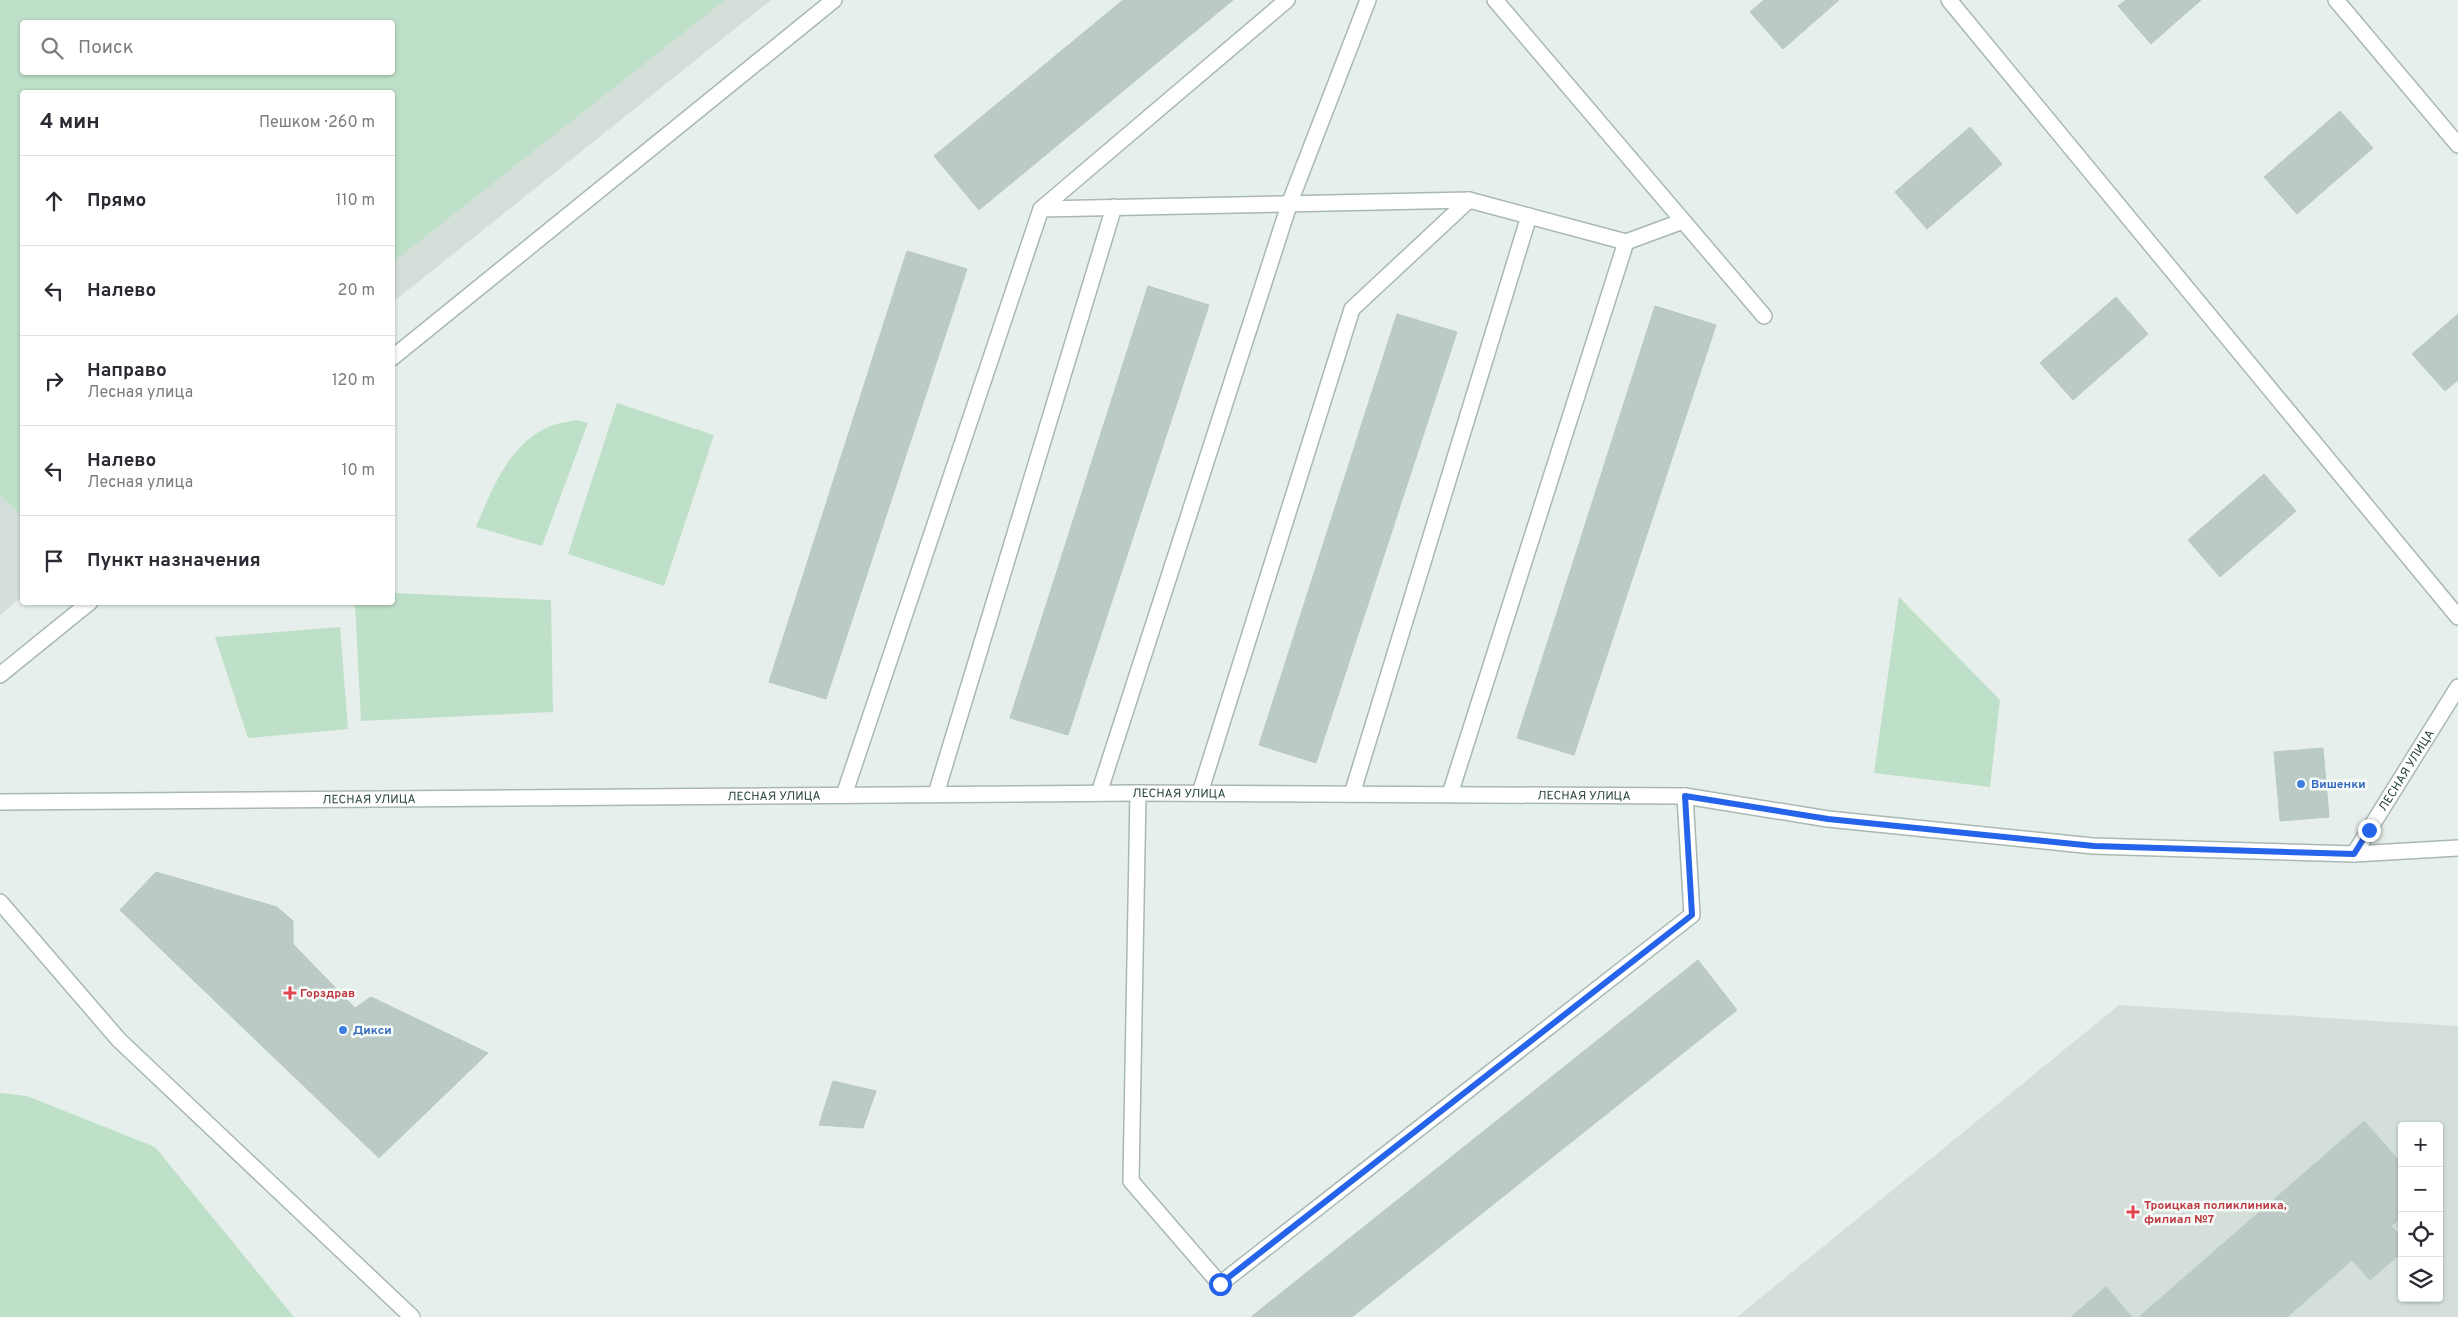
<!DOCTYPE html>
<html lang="ru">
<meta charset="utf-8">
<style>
:root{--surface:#fff;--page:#f7f7f7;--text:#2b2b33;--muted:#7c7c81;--line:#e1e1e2}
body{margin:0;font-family:Overpass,sans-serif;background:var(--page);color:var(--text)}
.controls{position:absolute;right:15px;bottom:15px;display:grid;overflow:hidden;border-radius:5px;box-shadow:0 1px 4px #0004}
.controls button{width:45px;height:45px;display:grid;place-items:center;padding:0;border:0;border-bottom:1px solid var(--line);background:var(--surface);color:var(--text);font:25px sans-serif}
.stop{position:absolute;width:15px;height:15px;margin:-11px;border:4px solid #2563eb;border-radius:50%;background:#fff}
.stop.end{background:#2563eb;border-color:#fff;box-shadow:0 1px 5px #0008}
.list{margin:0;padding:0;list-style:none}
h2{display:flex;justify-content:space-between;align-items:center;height:65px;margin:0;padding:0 20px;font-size:21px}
h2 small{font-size:16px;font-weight:400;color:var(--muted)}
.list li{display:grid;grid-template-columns:32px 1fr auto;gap:15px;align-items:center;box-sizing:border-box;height:90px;padding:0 20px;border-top:1px solid var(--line)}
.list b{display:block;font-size:19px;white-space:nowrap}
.list p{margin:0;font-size:16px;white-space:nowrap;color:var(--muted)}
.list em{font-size:16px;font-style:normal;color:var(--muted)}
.icon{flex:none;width:28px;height:28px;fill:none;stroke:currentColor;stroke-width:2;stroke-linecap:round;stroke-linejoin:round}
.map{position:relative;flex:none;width:2458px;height:1317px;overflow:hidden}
.search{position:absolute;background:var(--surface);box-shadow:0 1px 4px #0004;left:20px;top:20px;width:375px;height:55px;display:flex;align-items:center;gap:12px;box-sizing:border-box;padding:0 18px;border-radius:5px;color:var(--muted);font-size:19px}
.panel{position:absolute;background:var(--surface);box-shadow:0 1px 4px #0004;left:20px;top:90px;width:375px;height:515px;border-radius:5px}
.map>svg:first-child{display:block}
.built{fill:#d4dfda;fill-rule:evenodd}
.green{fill:#bfe0c8;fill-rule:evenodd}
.building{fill:#bbcac4;stroke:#b8c9c2}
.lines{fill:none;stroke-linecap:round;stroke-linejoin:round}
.minor-casing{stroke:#a8b8b2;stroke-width:18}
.minor{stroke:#fff;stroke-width:15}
.route{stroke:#2563eb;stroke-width:6}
.shop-dot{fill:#3f7fe0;stroke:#f7fbf9;stroke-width:2}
.health-dot{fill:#e0444e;stroke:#f7fbf9;stroke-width:2}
.labels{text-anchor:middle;stroke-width:5;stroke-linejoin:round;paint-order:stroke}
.street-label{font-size:12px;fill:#24423a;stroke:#f7fbf9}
.shop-label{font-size:12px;font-weight:bold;fill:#366cbe;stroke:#f7fbf9;text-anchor:start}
.health-label{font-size:12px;font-weight:bold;fill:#be3a42;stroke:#f7fbf9;text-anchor:start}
</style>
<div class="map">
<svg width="2458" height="1317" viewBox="0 0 2458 1317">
<rect width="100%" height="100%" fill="#e6efeb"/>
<g class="built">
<path d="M 0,0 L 771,0 L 393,302 L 392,92 L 22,92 L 22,597 L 0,615 ZM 22,22 L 392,22 L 392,72 L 22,72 Z"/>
<path d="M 2119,1005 L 2458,1026 L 2458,1317 L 1737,1317 ZM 2402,1126 L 2439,1126 L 2439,1298 L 2402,1298 Z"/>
</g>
<g class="green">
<path d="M 0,0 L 725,0 L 393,262 L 392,92 L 22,92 L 22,516 L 0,495 ZM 392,22 L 392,72 L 22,72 L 22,22 Z"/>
<path d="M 617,403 L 714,435 L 664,586 L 568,554 Z"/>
<path d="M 576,420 L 588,423 L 542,546 L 476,527 C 492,489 509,444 550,426 C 558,423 568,422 576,420 Z"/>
<path d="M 393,593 L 551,600 L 553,712 L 361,721 L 355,603 L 392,602 Z"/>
<path d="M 1899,597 L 2000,700 L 1990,787 L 1874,773 Z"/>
<path d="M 340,627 L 348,729 L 248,738 L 215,637 Z"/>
<path d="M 0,1093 L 27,1096 L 155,1147 L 294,1317 L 0,1317 Z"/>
</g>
<g class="building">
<path d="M 1123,0 L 1233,0 L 979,210 L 934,156 Z"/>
<path d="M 1764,0 L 1839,0 L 1783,49 L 1750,12 Z"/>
<path d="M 2126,0 L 2201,0 L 2151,44 L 2118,6 Z"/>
<path d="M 2340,111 L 2373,148 L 2297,214 L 2264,177 Z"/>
<path d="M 1970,127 L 2002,164 L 1927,229 L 1895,192 Z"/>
<path d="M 907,251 L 967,269 L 826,699 L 769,682 Z"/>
<path d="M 1148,286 L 1209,305 L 1068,735 L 1010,718 Z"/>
<path d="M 2116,297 L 2148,334 L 2073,400 L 2040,363 Z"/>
<path d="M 1655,306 L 1716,325 L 1574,755 L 1517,738 Z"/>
<path d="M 1397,314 L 1457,332 L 1316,763 L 1259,745 Z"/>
<path d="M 2458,314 L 2458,380 L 2445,391 L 2412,354 Z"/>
<path d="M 2264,474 L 2296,511 L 2220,577 L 2188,540 Z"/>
<path d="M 2323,748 L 2329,817 L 2280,821 L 2274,752 Z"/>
<path d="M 156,872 L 277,907 L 293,921 L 293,944 L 355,1008 L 371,997 L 488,1053 L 379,1158 L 120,910 Z"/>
<path d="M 1698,960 L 1737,1010 L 1352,1317 L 1251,1317 Z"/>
<path d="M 833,1081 L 876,1091 L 863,1128 L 819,1125 Z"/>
<path d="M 2364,1121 L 2402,1164 L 2402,1217 L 2391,1226 L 2402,1238 L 2402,1252 L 2370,1280 L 2352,1260 L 2287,1317 L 2139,1317 Z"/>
<path d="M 2106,1287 L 2132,1317 L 2071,1317 Z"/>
</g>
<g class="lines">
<g class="minor-casing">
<g id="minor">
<path d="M 1495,0 L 1764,316"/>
<path d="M 1949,0 L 2458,617"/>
<path d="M 2336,0 L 2458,145"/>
<path d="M 1041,209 L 1469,200 L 1626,242 L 1683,221"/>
<path d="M 392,358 L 834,0"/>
<path d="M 0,675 L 90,602"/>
<path d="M 1099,793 L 1290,202 L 1368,0"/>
<path d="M 1138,793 L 1131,1181 L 1220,1284 L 1692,915 L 1685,796"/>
<path d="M 1200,793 L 1352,309 L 1469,200"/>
<path d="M 936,794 L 1114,207"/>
<path d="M 1352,794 L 1529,216"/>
<path d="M 1450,794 L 1626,242"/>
<path d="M 844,795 L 1041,209 L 1287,0"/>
<path id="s1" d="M 0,802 L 1138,793 L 1685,796 L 1828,819 L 2093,846 L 2354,854 L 2458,687"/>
<path d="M 2354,854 L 2458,848"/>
<path d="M 0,902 L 119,1040 L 412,1317"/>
</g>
</g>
<use href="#minor" class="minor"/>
</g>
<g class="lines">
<path class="route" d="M 1220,1284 L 1692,915 L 1685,796 L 1828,819 L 2094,846 L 2354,854 L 2369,830"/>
</g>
<g class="shop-dot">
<circle cx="2301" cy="784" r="5"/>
<circle cx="343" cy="1030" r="5"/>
</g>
<g class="health-dot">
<path d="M287.5 985.5h5v5h5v5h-5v5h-5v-5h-5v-5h5z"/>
<path d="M2130.5 1204.5h5v5h5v5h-5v5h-5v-5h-5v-5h5z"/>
</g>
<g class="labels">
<g class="street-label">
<text dy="4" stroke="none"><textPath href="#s1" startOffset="2456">ЛЕСНАЯ УЛИЦА</textPath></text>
<text dy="4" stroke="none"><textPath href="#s1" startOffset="1179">ЛЕСНАЯ УЛИЦА</textPath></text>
<text dy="4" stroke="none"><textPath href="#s1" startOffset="1584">ЛЕСНАЯ УЛИЦА</textPath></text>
<text dy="4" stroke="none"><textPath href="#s1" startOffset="774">ЛЕСНАЯ УЛИЦА</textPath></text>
<text dy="4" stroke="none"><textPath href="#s1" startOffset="369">ЛЕСНАЯ УЛИЦА</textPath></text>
</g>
<g class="shop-label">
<text x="2311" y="788">Вишенки</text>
<text x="353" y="1034">Дикси</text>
</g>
<g class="health-label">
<text x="300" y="997">Горздрав</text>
<text x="2144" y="1209">Троицкая поликлиника,<tspan x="2144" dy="14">филиал №7</tspan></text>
</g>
</g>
</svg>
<div class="controls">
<button>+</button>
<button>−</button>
<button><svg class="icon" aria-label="locate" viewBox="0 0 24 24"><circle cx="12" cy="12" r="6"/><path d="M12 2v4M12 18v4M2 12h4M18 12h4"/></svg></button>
<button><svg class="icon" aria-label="layers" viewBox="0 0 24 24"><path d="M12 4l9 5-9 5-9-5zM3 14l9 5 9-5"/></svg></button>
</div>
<div class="stop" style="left:1220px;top:1284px"></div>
<div class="stop end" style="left:2369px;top:830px"></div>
<div class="search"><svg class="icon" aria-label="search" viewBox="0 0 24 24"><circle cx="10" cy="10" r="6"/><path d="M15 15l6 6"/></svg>Поиск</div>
<section class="panel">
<h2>4 мин<small>Пешком · 260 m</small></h2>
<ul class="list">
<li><svg class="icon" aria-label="ahead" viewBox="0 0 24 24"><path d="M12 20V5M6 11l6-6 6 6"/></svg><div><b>Прямо</b></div><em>110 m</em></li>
<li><svg class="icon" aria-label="left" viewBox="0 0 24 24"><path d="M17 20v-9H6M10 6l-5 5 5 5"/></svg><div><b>Налево</b></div><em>20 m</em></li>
<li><svg class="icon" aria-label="right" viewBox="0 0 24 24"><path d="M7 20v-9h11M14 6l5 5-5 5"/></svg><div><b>Направо</b><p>Лесная улица</p></div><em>120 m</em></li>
<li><svg class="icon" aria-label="left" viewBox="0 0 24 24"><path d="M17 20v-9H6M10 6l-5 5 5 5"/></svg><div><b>Налево</b><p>Лесная улица</p></div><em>10 m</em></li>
<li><svg class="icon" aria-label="arrive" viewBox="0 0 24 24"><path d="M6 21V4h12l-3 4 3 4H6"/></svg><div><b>Пункт назначения</b></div></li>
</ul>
</section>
</div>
